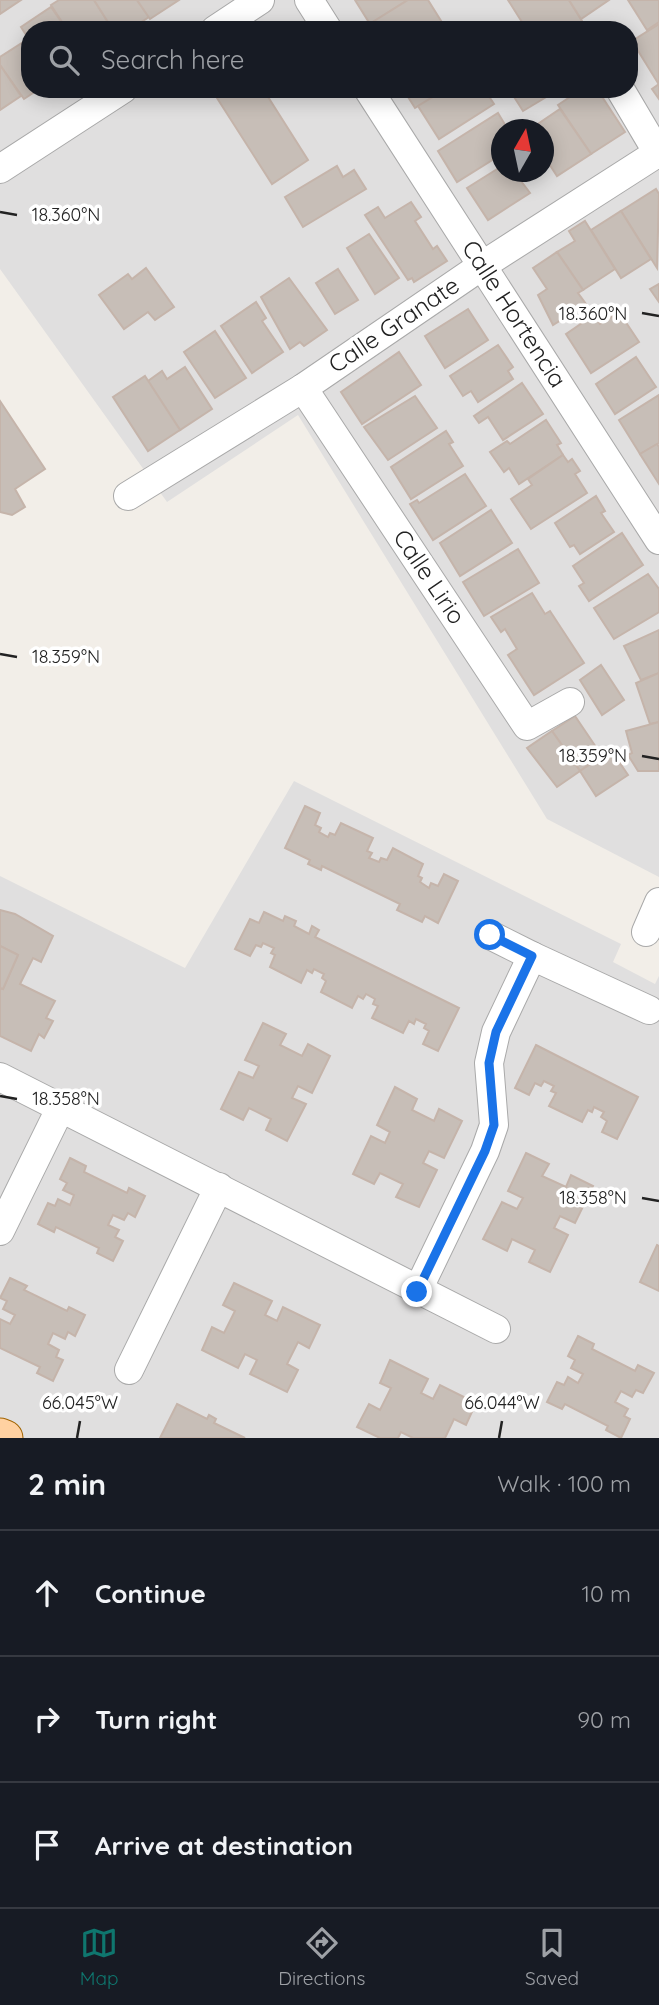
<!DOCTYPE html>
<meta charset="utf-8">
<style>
:root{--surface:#171b24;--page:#20242c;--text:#f1f3f6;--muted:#9ea1a6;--line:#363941;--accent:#0f766e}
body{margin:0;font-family:Quicksand,sans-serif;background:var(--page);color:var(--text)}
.compass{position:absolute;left:491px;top:119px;width:63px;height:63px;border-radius:50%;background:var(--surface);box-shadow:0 4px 18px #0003;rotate:9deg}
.stop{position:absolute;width:21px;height:21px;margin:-16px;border:5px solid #1a73e8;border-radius:50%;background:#fff}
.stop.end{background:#1a73e8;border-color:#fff;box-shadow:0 2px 7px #0008}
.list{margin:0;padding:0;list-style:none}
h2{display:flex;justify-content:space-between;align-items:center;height:91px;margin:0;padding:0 28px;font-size:30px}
h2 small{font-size:23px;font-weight:400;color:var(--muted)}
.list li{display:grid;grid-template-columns:46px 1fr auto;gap:21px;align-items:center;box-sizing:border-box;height:126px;padding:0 28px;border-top:2px solid var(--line)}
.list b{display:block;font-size:26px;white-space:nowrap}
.list em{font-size:23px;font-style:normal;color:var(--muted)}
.icon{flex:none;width:38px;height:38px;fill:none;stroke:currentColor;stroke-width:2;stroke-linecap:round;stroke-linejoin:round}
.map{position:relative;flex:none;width:659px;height:1438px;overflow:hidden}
.search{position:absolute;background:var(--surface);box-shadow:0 4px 18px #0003;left:21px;right:21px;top:21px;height:77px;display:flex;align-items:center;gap:18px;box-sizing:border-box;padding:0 24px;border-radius:28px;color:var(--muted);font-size:26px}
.sheet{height:469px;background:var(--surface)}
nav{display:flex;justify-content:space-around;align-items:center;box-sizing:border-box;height:98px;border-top:2px solid var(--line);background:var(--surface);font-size:19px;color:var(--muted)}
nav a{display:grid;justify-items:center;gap:4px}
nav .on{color:var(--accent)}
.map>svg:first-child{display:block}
.residential{fill:#e0dfdf;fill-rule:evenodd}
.building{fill:#c7beb7;stroke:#c5b4aa;stroke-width:2}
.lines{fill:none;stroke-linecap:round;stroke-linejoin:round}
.minor-casing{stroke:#a9a9a9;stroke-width:30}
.major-casing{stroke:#a06300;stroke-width:37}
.minor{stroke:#fff;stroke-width:28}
.major{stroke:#ffd1a1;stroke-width:35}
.route{stroke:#1a73e8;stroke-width:9}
.ticks{fill:none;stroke:#222;stroke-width:2.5}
.labels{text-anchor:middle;stroke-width:7;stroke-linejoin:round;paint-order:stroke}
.street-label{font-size:24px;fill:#222;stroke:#fff}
.ticks-label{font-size:18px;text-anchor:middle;fill:#222;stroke:#fff;stroke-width:7;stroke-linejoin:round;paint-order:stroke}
</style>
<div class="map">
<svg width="659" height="1438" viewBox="0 0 659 1438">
<rect width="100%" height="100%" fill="#f2eee8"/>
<g class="residential">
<path d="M 0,0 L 659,0 L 659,877 L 547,819 L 298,415 L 167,502 L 0,269 ZM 30,30 L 629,30 L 629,89 L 30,89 ZM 502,130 L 544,130 L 544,172 L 502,172 Z"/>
<path d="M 294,781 L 621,944 L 613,962 L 655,984 L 659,976 L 659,1438 L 0,1438 L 0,876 L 185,968 Z"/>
</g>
<g class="building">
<path d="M 0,0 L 21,0 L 0,14 Z"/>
<path d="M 59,0 L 94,0 L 113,30 L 67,30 L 51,5 Z"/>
<path d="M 94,0 L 137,0 L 149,17 L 129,30 L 113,30 Z"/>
<path d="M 137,0 L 179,0 L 150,19 Z"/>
<path d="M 355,0 L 405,0 L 406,1 L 370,24 Z"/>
<path d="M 408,0 L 428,0 L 443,24 L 434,30 L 368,30 L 373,26 L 371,23 Z"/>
<path d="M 508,0 L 569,0 L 582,21 L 569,30 L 527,30 Z"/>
<path d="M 569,0 L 609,0 L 581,19 Z"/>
<path d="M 628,0 L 659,0 L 659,22 L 647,30 Z"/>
<path d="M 51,7 L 67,30 L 30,30 L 30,41 L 21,27 Z"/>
<path d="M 659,24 L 659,83 L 658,83 L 632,41 Z"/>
<path d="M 28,39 L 30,89 L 39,89 L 24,99 L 0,65 L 0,57 Z"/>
<path d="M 0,65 L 21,96 L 0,110 Z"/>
<path d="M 659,84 L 659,99 L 652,89 Z"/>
<path d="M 229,89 L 263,89 L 308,160 L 272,184 L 217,98 Z"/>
<path d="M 403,89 L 446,89 L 415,108 Z"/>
<path d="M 446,89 L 490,89 L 486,92 L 494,104 L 439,139 L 418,106 Z"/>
<path d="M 509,89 L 555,89 L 556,91 L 523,111 Z"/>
<path d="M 582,89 L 597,89 L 625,132 L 591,154 L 558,105 Z"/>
<path d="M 560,109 L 591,154 L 557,176 L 544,156 L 544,130 L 529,130 Z"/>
<path d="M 498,113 L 507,128 L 502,130 L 502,154 L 457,182 L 438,151 Z"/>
<path d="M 337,166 L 343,177 L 354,170 L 366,189 L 303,227 L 285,197 Z"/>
<path d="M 502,166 L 502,172 L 525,172 L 528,176 L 521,181 L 530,193 L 488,220 L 467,188 Z"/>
<path d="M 656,189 L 659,194 L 657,268 L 621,211 Z"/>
<path d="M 411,202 L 421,217 L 415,221 L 433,249 L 437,246 L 447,261 L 414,282 L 412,278 L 408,280 L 365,215 L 378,207 L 385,218 Z"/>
<path d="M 621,211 L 651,259 L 621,278 L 591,230 Z"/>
<path d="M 585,221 L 615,269 L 583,290 L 557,252 L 575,241 L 569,231 Z"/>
<path d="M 369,234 L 399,278 L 375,294 L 347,248 Z"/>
<path d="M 557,252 L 583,290 L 578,293 L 586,304 L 553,325 L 538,295 L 547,289 L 533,268 Z"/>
<path d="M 146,268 L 174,307 L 155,320 L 148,312 L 124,329 L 99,295 L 128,274 L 132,279 Z"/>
<path d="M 338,269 L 358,300 L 335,314 L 316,283 Z"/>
<path d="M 289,278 L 327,330 L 304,346 L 300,342 L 290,349 L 261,297 Z"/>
<path d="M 659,284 L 659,302 L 650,289 Z"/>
<path d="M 256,302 L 266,318 L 262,321 L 283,352 L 252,373 L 221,326 Z"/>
<path d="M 468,309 L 488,340 L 445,368 L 425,336 Z"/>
<path d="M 619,312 L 639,342 L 591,373 L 566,334 L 594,315 L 600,324 Z"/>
<path d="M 215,331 L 246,378 L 215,398 L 184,352 Z"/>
<path d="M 498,345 L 513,367 L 508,371 L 513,379 L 478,402 L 471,391 L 463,396 L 450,376 Z"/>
<path d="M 399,352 L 421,385 L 362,424 L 341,392 Z"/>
<path d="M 636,357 L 656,387 L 615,414 L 596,384 Z"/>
<path d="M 185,367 L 212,409 L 180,430 L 148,381 L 162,371 L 167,379 Z"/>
<path d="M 145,376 L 180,430 L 148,451 L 113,397 Z"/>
<path d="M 522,383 L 543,414 L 503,440 L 488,417 L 479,423 L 474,416 Z"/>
<path d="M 659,395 L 659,443 L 640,454 L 619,420 Z"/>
<path d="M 415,396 L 437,428 L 388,460 L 364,427 Z"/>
<path d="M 0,401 L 45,469 L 15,489 L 25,507 L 12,515 L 0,512 Z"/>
<path d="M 546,420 L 561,443 L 557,445 L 563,455 L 519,484 L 509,468 L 504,472 L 490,452 L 507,441 L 510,444 Z"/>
<path d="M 446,431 L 453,442 L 449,444 L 463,466 L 411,499 L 391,467 Z"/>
<path d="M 657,444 L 659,447 L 659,484 L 640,454 Z"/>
<path d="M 563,455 L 568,462 L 572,459 L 580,471 L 575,474 L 587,493 L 531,529 L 511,499 L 532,485 L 528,479 Z"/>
<path d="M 465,474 L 486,506 L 433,540 L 410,504 L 417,500 L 419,503 Z"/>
<path d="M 596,496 L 605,511 L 601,513 L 614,532 L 580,554 L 574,545 L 570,547 L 555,523 Z"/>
<path d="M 491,510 L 512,543 L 460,576 L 440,543 Z"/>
<path d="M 622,533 L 643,565 L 589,601 L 579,586 L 584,583 L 573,566 Z"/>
<path d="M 518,549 L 539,583 L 484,616 L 463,582 Z"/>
<path d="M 648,574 L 659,589 L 659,612 L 614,639 L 594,608 Z"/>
<path d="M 532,593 L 545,614 L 550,611 L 584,663 L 534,695 L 508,655 L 517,649 L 505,629 L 501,632 L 491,617 Z"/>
<path d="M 659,630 L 659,673 L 641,680 L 624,646 Z"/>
<path d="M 601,665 L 624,700 L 602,715 L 580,680 Z"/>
<path d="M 659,673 L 659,722 L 650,724 L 636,683 Z"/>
<path d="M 575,716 L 602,756 L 580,771 L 552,731 Z"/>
<path d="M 659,722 L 659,771 L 638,771 L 628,755 L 632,753 L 626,731 Z"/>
<path d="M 552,731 L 580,771 L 557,787 L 527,748 Z"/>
<path d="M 611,750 L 628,775 L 596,796 L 580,771 Z"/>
<path d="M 305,806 L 320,813 L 315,825 L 321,828 L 319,832 L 328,837 L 330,833 L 335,835 L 341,823 L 373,838 L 367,851 L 372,853 L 369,858 L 379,862 L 381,858 L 387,860 L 393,848 L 423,864 L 418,876 L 422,878 L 420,882 L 429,888 L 431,883 L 438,886 L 444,874 L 458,881 L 438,923 L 425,916 L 422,922 L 397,910 L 400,904 L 322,866 L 321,870 L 308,864 L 310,860 L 285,848 Z"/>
<path d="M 0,910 L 15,914 L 53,936 L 41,962 L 33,958 L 20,984 L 55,1001 L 46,1018 L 53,1021 L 44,1038 L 39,1034 L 31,1051 L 0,1036 L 0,988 L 3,989 L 18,955 L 0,946 Z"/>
<path d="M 264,912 L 283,921 L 285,916 L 296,921 L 294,926 L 309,934 L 312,926 L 319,930 L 315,937 L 459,1008 L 438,1051 L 423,1044 L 429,1031 L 424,1028 L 426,1024 L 416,1019 L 414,1024 L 409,1021 L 403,1033 L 372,1018 L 378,1006 L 373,1004 L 375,999 L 366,994 L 363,999 L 358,996 L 352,1008 L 321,992 L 326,981 L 322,978 L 324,974 L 314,969 L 312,973 L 307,970 L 301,983 L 270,967 L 275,955 L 271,953 L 274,948 L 263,943 L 261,947 L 256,945 L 250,956 L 235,949 L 250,919 L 259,923 Z"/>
<path d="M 0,946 L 18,955 L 3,989 L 0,988 Z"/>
<path d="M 263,1023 L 286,1034 L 280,1045 L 302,1056 L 308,1044 L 330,1056 L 312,1093 L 298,1086 L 292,1098 L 306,1104 L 287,1141 L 266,1130 L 271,1119 L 249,1108 L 243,1120 L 221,1109 L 239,1072 L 253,1078 L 259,1066 L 245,1060 Z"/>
<path d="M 536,1045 L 638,1097 L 617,1139 L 602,1132 L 607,1121 L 601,1117 L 604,1112 L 594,1107 L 592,1112 L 588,1110 L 582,1122 L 549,1106 L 556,1093 L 551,1091 L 554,1086 L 544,1081 L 541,1086 L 535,1083 L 529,1095 L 515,1088 Z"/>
<path d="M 395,1087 L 417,1099 L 412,1110 L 434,1121 L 439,1109 L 462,1121 L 444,1158 L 429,1151 L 423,1163 L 437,1170 L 419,1207 L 396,1197 L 403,1184 L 380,1173 L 374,1184 L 353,1174 L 371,1136 L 385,1143 L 390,1132 L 377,1125 Z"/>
<path d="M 526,1153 L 549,1164 L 542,1176 L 566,1187 L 571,1175 L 593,1186 L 575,1223 L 560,1216 L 554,1228 L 568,1235 L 550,1272 L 529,1262 L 535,1250 L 512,1239 L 507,1251 L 483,1239 L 502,1202 L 517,1209 L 523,1198 L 508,1191 Z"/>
<path d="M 70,1158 L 86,1166 L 84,1172 L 127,1193 L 129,1188 L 145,1196 L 135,1217 L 128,1213 L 124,1220 L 113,1215 L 108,1225 L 119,1230 L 115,1237 L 123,1241 L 113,1261 L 97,1253 L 99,1248 L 56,1227 L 54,1232 L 38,1224 L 48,1203 L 55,1206 L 58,1199 L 70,1205 L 74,1195 L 63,1190 L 67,1183 L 60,1179 Z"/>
<path d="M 657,1245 L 659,1246 L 659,1291 L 640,1282 Z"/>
<path d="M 10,1278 L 27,1286 L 24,1290 L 67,1311 L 69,1307 L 85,1315 L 75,1336 L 68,1332 L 65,1339 L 53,1333 L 48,1344 L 59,1350 L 56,1357 L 63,1360 L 53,1381 L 37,1373 L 40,1367 L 0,1348 L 0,1319 L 10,1324 L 15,1315 L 3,1309 L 7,1301 L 0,1298 Z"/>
<path d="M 234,1283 L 272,1301 L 265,1315 L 277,1321 L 283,1307 L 320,1325 L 309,1348 L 298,1342 L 287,1364 L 298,1370 L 287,1392 L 250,1374 L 257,1360 L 245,1354 L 238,1368 L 202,1350 L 212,1327 L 224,1333 L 235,1311 L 223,1305 Z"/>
<path d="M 578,1336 L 594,1344 L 592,1349 L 635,1371 L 638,1365 L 654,1373 L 643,1393 L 636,1390 L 632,1397 L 621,1391 L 615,1402 L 628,1409 L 624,1416 L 630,1419 L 621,1438 L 606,1430 L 608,1426 L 565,1404 L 562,1409 L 547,1402 L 557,1382 L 564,1385 L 568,1377 L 578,1383 L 583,1374 L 571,1368 L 575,1360 L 568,1356 Z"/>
<path d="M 390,1360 L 428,1379 L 421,1393 L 433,1399 L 440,1385 L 476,1403 L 466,1425 L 454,1419 L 445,1438 L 413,1438 L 401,1432 L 398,1438 L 380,1438 L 357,1427 L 369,1404 L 380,1410 L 391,1388 L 380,1383 Z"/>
<path d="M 177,1404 L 207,1419 L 209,1415 L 216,1419 L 214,1423 L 245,1438 L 160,1438 Z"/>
</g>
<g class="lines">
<g class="minor-casing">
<g id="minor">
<path d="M 309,0 L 328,30"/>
<path d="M 215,30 L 260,0"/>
<path d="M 368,89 L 659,540"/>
<path d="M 620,89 L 659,155"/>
<path d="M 0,169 L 123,89"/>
<path d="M 303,388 L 527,726 L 570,702"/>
<path d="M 128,496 L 303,388 L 483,265 L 659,152"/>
<path d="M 646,932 L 659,902"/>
<path d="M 490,935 L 532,956"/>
<path d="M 0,1077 L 496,1329"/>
<path d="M 0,1231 L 61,1107"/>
<path d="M 417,1292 L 485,1151 L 494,1125 L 489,1063 L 496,1032 L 532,956 L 649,1010"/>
<path d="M 129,1370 L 219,1187"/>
</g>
</g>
<g class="major-casing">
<path id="major" d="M 0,1436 L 5,1438"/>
</g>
<use href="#minor" class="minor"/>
<use href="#major" class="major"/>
</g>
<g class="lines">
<path class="route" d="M 417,1292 L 485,1151 L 494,1125 L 489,1063 L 496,1032 L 532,956 L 490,935"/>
</g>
<path class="ticks" d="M 0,212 L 17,215M 642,313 L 659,316M 0,654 L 17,657M 642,756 L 659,759M 0,1096 L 17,1099M 642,1198 L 659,1201M 77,1438 L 80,1421M 499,1438 L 502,1421"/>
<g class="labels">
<g class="street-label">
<text transform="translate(514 314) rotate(57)" y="8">Calle Hortencia</text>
<text transform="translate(394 325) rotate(-34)" y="8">Calle Granate</text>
<text transform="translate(429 577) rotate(56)" y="8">Calle Lirio</text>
</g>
</g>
<g class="ticks-label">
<text x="66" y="221">18.360°N</text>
<text x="593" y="320">18.360°N</text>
<text x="66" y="663">18.359°N</text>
<text x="593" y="762">18.359°N</text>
<text x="66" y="1105">18.358°N</text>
<text x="593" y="1204">18.358°N</text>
<text x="80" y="1409">66.045°W</text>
<text x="502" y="1409">66.044°W</text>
</g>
</svg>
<svg class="compass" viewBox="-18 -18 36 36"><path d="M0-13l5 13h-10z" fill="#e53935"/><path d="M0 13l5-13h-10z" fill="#9ea1a6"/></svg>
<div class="stop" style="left:490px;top:935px"></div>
<div class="stop end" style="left:417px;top:1292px"></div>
<div class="search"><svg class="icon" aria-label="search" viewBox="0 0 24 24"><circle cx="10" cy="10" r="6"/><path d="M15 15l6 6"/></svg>Search here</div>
</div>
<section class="sheet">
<h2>2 min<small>Walk · 100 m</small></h2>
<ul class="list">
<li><svg class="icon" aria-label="ahead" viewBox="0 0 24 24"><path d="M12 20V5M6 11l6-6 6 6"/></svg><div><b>Continue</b></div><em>10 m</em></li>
<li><svg class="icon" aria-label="right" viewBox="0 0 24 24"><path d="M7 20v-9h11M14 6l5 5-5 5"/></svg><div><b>Turn right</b></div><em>90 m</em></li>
<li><svg class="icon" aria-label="arrive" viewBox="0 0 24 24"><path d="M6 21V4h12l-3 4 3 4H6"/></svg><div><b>Arrive at destination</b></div></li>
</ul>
</section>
<nav>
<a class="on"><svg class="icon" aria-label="map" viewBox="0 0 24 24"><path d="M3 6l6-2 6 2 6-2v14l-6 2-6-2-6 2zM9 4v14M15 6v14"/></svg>Map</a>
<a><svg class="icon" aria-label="directions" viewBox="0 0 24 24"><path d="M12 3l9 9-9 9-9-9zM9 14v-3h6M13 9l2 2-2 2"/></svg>Directions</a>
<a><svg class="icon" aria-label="saved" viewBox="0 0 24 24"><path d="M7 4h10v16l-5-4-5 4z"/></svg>Saved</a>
</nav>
